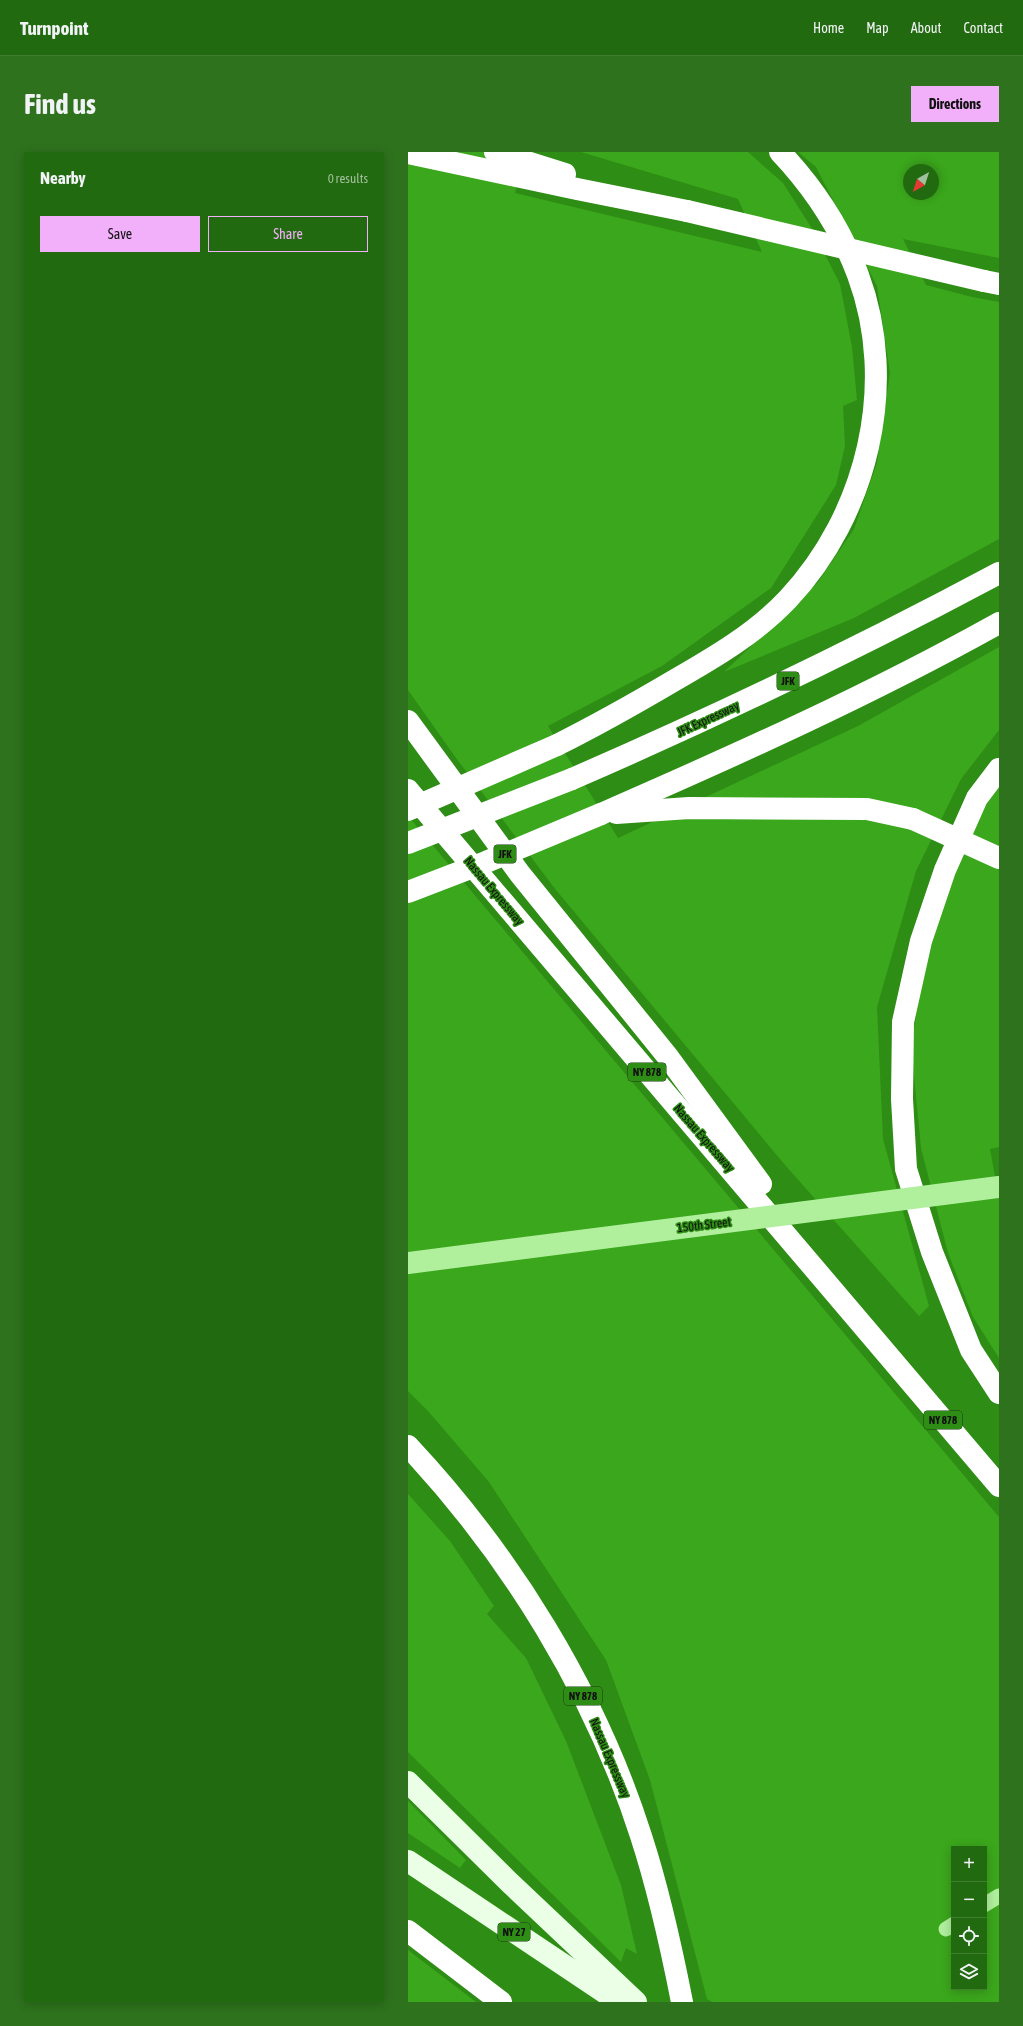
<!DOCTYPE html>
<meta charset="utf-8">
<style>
:root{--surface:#226a0f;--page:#2e721d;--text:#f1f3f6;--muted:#a2bf9e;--line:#3f7d2f;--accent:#f2b0fa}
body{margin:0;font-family:"Asap Condensed",sans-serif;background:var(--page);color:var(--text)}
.controls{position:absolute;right:12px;bottom:12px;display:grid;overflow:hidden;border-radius:0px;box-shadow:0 2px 10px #0003}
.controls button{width:36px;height:36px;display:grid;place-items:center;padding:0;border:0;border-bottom:1px solid var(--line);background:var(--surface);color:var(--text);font:20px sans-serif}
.compass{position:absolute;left:495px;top:12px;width:36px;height:36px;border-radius:50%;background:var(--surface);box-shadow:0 2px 10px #0003;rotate:219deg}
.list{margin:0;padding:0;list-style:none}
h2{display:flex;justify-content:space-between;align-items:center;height:52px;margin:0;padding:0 16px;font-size:17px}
h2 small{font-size:13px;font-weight:400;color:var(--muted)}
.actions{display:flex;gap:8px;padding:12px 16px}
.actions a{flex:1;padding:9px 0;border:1px solid var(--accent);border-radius:0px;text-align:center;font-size:14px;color:var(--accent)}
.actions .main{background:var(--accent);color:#111}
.icon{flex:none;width:22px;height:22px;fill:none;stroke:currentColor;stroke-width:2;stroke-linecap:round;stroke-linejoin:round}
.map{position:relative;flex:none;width:591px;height:1850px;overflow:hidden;border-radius:0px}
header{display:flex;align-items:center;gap:24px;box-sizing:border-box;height:56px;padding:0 20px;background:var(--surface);border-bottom:1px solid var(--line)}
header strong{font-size:19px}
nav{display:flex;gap:22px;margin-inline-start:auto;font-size:14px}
.intro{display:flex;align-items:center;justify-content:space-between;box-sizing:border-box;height:96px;padding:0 24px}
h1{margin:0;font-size:28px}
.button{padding:10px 18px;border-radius:0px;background:var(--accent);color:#111;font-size:14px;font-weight:700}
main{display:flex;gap:24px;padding:0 24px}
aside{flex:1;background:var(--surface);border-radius:0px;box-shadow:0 2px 10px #0003}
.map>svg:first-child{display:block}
.green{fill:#3ba71c;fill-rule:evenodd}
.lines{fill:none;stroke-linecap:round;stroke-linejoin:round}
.service{stroke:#b0f09d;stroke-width:15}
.primary{stroke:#ebffe7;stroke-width:22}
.motorway{stroke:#fff;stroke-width:22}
.minor-bridge{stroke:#b0f09d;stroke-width:22}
.motorway-bridge{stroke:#fff;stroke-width:22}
.labels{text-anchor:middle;stroke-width:3;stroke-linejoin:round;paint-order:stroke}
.shield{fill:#2e8d14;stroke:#1a3612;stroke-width:1}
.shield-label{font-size:11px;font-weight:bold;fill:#111}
.street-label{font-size:12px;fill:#111;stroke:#2e8d14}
</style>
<header>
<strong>Turnpoint</strong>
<nav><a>Home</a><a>Map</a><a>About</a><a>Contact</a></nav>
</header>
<div class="intro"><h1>Find us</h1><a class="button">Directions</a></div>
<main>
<aside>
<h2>Nearby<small>0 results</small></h2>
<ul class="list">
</ul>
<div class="actions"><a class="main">Save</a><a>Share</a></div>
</aside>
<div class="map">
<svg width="591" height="1850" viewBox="0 0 591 1850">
<rect width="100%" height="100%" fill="#2e8d14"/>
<g class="green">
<path d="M 0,0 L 116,0 L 107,41 L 354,100 L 330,47 L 173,0 L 340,0 L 375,31 L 403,75 L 432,132 L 444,195 L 449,248 L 435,254 L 437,294 L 428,333 L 363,436 L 254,514 L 140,574 L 210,686 L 450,574 L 591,495 L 591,578 L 553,627 L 508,719 L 469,855 L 475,987 L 521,1154 L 511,1164 L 377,1013 L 148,738 L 48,606 L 0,538 Z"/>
<path d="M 390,0 L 591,0 L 591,106 L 495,87 L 518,133 L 564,145 L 591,150 L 591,387 L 446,466 L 316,520 L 410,430 L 446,377 L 469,311 L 482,221 L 469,134 L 408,15 ZM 501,18 L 525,18 L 525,42 L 501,42 Z"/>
<path d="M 591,628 L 591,995 L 582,997 L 591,1046 L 591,1206 L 565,1165 L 540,1101 L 513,996 L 503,893 L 520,793 L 549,710 Z"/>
<path d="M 0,664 L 591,1365 L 591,1850 L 304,1850 L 299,1847 L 242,1628 L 198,1508 L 81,1330 L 20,1259 L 0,1239 ZM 546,1697 L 576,1697 L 576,1835 L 546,1835 Z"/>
<path d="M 0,1342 L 42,1389 L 86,1454 L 79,1462 L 118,1506 L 158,1589 L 213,1733 L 229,1802 L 218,1796 L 213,1810 L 0,1600 Z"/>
<path d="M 0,1649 L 58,1708 L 52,1716 L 0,1681 Z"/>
<path d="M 0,1798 L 68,1850 L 0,1850 Z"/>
</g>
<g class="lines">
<g class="service">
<path d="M 576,1753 L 591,1744"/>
<path d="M 538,1777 L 546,1772"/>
</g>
<g class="primary">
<path d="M 0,1630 L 101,1730 L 228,1850"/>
<path d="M 0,1709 L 211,1850"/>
</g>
<g class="motorway">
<path d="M 87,0 L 157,22"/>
<path d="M 0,1 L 169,37 L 279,59"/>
<path d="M 576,129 L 591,132"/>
<path d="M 0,569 L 112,722 L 260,905 L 353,1032"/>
<path d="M 149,593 C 189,573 228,551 267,528 C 307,505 348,481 380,447 C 459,363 491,233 450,123 C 433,77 406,36 372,0"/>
<path d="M 591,617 L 569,646 L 537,718 L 513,789 L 495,870 L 494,947 L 498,1017 L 524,1100 L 563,1198 L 591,1241"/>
<path d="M 164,627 C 309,564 451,496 591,421"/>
<path d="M 0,638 L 591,1334"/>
<path d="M 208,661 L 281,656 L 459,657 L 505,667"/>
<path d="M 193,662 C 328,603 462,543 591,471"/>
<path d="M 0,1294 C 103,1404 187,1540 233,1684 C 251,1739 263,1794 274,1850"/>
<path d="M 0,1779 L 93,1850"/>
</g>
<path class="minor-bridge" d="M 0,1111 L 591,1035"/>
<g class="motorway-bridge">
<path d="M 279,59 L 576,129"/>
<path d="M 0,658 L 149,593"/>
<path d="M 505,667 L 591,706"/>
<path d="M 0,691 L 164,627"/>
<path d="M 0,740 L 78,710 L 193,662"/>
</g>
</g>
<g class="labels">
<g class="shield">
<rect x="369" y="520" width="22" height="18" rx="3"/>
<rect x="86" y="693" width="22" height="18" rx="3"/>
<rect x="220" y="911" width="38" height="18" rx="3"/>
<rect x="516" y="1259" width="38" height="18" rx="3"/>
<rect x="156" y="1535" width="38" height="18" rx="3"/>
<rect x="90" y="1771" width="32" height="18" rx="3"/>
</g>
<g class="shield-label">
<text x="380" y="533">JFK</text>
<text x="97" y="706">JFK</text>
<text x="239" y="924">NY 878</text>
<text x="535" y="1272">NY 878</text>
<text x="175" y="1548">NY 878</text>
<text x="106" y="1784">NY 27</text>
</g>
<g class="street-label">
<text transform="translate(300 567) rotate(-25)" y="4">JFK Expressway</text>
<text transform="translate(86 739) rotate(50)" y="4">Nassau Expressway</text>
<text transform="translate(296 986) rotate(49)" y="4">Nassau Expressway</text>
<text transform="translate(296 1073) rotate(-7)" y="4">150th Street</text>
<text transform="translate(202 1606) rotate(67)" y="4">Nassau Expressway</text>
</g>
</g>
</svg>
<div class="controls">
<button>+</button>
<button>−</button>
<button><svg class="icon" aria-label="locate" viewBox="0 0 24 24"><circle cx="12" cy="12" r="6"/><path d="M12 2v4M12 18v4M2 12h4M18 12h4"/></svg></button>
<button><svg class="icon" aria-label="layers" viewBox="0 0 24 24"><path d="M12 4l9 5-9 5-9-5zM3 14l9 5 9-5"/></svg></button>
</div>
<svg class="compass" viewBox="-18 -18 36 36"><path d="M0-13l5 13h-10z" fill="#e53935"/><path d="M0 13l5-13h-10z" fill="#a2bf9e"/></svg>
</div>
</main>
